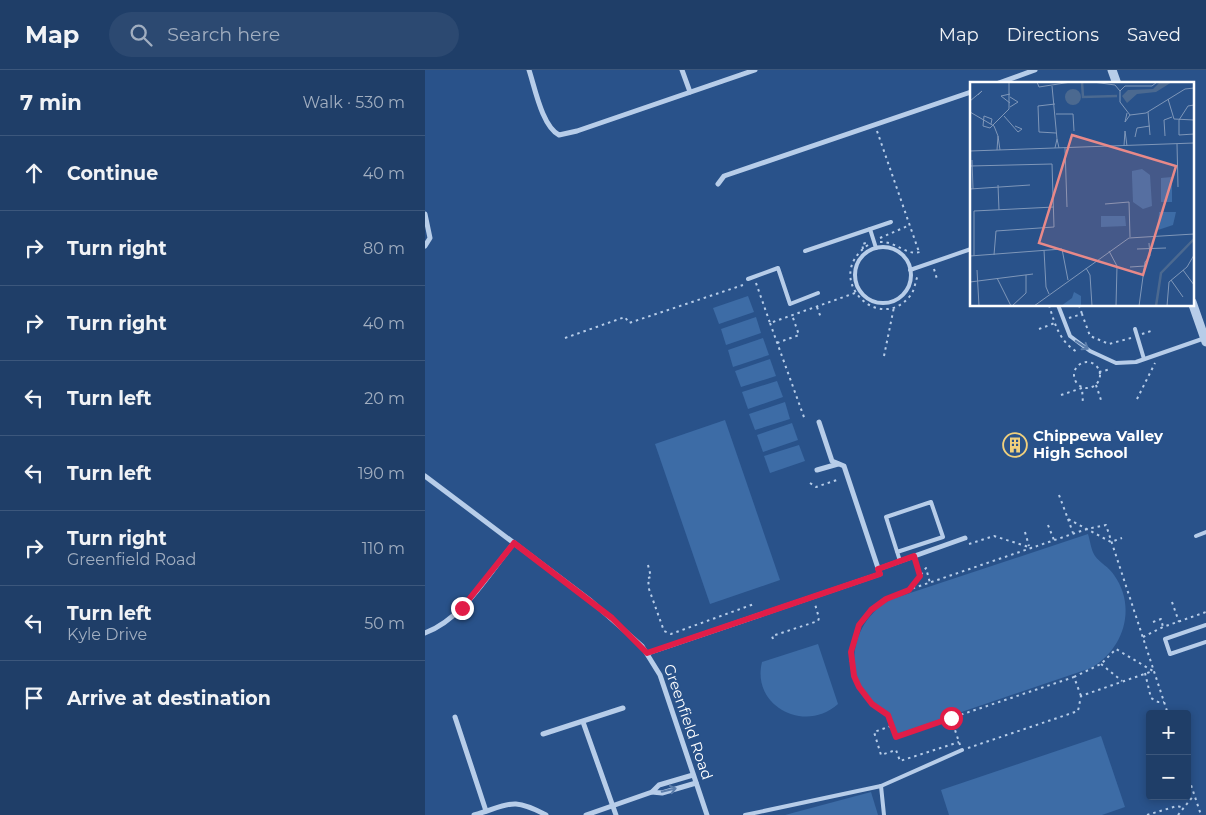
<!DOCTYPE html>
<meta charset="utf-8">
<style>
:root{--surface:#1f3e68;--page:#2c4971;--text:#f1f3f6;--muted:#a1aec0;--line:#3c577c}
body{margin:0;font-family:Montserrat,sans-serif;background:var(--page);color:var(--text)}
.controls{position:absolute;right:15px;bottom:15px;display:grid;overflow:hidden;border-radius:5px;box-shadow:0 2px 8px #0003}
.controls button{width:45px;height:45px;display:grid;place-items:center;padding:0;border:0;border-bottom:1px solid var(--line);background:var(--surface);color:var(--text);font:25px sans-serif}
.stop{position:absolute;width:15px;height:15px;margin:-11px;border:4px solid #e11d48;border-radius:50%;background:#fff}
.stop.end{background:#e11d48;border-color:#fff;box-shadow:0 1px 5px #0008}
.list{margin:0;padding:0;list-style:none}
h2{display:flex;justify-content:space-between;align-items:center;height:65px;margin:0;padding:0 20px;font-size:21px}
h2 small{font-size:16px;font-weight:400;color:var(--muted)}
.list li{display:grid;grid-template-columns:32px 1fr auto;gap:15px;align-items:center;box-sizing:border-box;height:75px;padding:0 20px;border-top:1px solid var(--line)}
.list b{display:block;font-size:19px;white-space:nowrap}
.list p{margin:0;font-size:16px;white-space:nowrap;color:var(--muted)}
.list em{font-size:16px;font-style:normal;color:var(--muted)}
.icon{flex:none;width:28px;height:28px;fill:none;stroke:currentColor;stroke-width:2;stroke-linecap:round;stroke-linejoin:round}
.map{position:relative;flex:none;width:781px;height:745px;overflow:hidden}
header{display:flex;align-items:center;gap:30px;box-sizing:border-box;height:70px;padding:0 25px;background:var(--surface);border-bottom:1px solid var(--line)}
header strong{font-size:24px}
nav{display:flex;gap:28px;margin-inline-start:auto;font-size:18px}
.search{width:350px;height:45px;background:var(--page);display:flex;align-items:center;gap:12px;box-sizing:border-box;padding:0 18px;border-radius:28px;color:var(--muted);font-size:19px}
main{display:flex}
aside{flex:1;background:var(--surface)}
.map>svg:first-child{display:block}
.green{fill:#3d6ca6}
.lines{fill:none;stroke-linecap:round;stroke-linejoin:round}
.path{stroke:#b7cde9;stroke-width:2;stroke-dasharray:2.5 4;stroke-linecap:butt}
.service{stroke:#b7cde9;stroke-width:4}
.minor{stroke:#b7cde9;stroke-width:5}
.tertiary{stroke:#b7cde9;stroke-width:9}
.oneway{stroke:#5b7dab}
.route{stroke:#e11d48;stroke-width:6}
.labels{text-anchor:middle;stroke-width:4;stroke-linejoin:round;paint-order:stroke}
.poi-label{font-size:15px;font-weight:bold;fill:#fff;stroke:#29528a;text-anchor:start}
.street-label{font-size:15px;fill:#fff;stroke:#29528a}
.inset-river{fill:none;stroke:#4b6990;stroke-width:2.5}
.inset-road{fill:none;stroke:#7f97b9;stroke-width:1}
.view{fill:#e88989;fill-opacity:0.15;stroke:#e88989;stroke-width:2.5}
.inset-edge{fill:none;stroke:#fff;stroke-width:2.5}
</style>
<header>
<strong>Map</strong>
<div class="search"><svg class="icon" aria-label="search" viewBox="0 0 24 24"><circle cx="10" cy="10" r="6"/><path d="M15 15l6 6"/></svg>Search here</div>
<nav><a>Map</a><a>Directions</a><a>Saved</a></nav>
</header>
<main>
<aside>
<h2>7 min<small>Walk · 530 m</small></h2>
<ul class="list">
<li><svg class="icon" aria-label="ahead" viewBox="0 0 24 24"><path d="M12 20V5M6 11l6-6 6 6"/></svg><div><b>Continue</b></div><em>40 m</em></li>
<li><svg class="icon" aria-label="right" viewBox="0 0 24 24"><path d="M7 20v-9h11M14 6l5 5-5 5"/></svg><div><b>Turn right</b></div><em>80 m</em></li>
<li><svg class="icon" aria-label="right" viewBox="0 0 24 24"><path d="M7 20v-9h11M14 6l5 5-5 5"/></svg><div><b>Turn right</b></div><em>40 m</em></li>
<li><svg class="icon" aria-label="left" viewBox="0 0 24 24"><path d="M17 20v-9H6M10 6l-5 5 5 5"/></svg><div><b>Turn left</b></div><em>20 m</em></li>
<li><svg class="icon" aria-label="left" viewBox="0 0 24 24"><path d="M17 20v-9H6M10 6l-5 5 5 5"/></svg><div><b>Turn left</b></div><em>190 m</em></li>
<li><svg class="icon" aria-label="right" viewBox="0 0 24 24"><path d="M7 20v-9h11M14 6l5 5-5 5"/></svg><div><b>Turn right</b><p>Greenfield Road</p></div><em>110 m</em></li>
<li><svg class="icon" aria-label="left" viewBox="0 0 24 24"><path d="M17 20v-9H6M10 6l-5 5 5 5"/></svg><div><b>Turn left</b><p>Kyle Drive</p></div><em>50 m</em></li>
<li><svg class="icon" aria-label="arrive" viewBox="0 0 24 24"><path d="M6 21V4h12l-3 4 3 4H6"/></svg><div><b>Arrive at destination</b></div></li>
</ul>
</aside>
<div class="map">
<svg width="781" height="745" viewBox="0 0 781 745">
<rect width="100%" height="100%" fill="#29528a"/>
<g class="green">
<path d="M 323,226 L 329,242 L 294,254 L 288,238 Z"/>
<path d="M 331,247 L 336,263 L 301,275 L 296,259 Z"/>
<path d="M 338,268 L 344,285 L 308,297 L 303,280 Z"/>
<path d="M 345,289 L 351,306 L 316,317 L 310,301 Z"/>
<path d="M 352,311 L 358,327 L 323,339 L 317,322 Z"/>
<path d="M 360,332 L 365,349 L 330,360 L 324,344 Z"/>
<path d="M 300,350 L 355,510 L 285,534 L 230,374 Z"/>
<path d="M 367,353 L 373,370 L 338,382 L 332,365 Z"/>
<path d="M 374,375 L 380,391 L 345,403 L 339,386 Z"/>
<path d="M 663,464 C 665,470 666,480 670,486 C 675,493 684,497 689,505 C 712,537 699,579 666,598 L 472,664 C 470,659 469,653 467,649 C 464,645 458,643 454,640 C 447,634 439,624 435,615 C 420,583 436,544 467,529 Z"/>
<path d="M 393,574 L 413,634 C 380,664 326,636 337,592 Z"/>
<path d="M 676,666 L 700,737 L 677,745 L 524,745 L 516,720 Z"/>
<path d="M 446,722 L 453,745 L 360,745 Z"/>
</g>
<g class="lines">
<g class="path">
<path d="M 452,61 L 494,182"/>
<path d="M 455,168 L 485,155"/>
<path d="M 455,172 C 471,171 481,186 495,182"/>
<path d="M 443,175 C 396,208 454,265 485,226 C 490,220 490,212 493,205"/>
<path d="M 438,179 L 437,174 L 441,173"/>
<path d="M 509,199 L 512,209"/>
<path d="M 331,213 L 345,253 L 430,223"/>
<path d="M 624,235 C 630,255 635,273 654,283"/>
<path d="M 654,235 L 657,244"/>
<path d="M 392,237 L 396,248"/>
<path d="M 644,248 L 657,244 L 665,266 L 684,274 L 706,268"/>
<path d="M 345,253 L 380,350"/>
<path d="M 614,259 L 630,253"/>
<path d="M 717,264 L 726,261"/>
<path d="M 140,268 L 200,247 L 204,253 L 318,215"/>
<path d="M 352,273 L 374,265 L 367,245"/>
<path d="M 459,286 L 469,237"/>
<circle cx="662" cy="305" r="13"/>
<path d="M 674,302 L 686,299"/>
<path d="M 671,315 L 677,333"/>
<path d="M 636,325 L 657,318 L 658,334"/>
<path d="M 712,329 L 730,293"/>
<path d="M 385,413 L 391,417 L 415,409"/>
<path d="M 634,425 L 643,449 L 686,472 L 697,468"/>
<path d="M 643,449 L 648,463"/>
<path d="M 623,455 L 629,470"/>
<path d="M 600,462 L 604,476"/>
<path d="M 544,474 L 569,466 L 607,478"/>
<path d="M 491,493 L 495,506"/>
<path d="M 223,495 L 226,507 L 223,508 L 224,519 L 239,561 L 246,564 L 329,534"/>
<path d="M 484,520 L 501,498 L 505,513"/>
<path d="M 747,532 L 754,552"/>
<path d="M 728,552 L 736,549 L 738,557"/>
<path d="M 718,567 L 738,557 L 781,542"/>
<path d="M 348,569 L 347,566 L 393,551 L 394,548 L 390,534"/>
<path d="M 676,594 L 697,611"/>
<path d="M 720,603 L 726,628 L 733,632 L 739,632"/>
<path d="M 649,607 L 676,594 L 691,579 L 728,601"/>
<path d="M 526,648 L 471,667 C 469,661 467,651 463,645 C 461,643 456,642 453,640 C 446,634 438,625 433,616 C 412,575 439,537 477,522 L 662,459 L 681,455 L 743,644"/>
<path d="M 466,656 L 449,662 L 456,685 L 471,680 L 475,691 L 534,672"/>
<path d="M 535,675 L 526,648 L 649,607 L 656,626"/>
<path d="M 543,678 L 653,641 L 656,626 L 728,601"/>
<path d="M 762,703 L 776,745"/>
<path d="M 722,745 L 752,736 L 759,738"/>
<path d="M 753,745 L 769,725"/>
</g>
<g class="service">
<path d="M 445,159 L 451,178"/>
<circle cx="458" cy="205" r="28"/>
<path d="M 380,181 L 466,152"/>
<path d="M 485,200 L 546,179"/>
<path d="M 323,209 L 353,198 L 365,234 L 393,223"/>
<path d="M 633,235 L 645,266 L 665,281 L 691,293 L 711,292 L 780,268"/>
<path d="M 710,259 L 719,289"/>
<path d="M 771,466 L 781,462"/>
<path d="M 472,482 L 518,467 L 506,432 L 461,447 L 475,491"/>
<path d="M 781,555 L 740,569 L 745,584 L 781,572"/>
<path d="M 456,716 L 459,745"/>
<path d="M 320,745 L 456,716 L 537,680"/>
</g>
<g class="minor">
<path d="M 104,0 C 110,18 117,56 134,65 L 152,61 L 330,0"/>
<path d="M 257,0 L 265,22"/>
<path d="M 571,14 L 610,0"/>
<path d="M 293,114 L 299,106 L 546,22"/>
<path d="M 0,144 L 5,168 L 0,176"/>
<path d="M 392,400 L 413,394"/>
<path d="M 0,406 L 166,531 L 217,576 L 235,605 L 282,745"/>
<path d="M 453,499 L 540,468"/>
<path d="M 0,563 C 39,548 63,504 89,473"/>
<path d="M 223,583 L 455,504 L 419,396 L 407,391 L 394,352"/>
<path d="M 30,647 L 61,741"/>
<path d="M 158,652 L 191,745"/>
<path d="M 118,664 L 198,638"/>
<path d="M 268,705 L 234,715 L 227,722 L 237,723 L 271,713"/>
<path d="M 49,745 C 84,735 86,726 121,745"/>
<path d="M 161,745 L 227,722"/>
</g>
<g class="tertiary">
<path d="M 687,0 L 692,14"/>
<path d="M 767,232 L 781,272"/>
</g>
</g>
<defs><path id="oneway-shaft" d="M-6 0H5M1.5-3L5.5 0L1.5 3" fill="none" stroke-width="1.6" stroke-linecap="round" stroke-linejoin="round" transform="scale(1.25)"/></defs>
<g class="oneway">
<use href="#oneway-shaft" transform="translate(657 275) rotate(33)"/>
<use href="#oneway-shaft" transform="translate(244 720) rotate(-14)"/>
</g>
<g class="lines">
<path class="route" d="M 37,538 L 89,473 L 187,548 L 222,583 L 455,504 L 453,499 L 489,486 L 495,506 L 484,520 L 461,529 L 446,540 L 434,555 L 426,582 L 429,606 L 434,617 L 447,634 L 463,645 L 471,667 L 526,648"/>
</g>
<defs>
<g id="building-ring" transform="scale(1.25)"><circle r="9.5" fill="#29528a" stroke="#f0d07d" stroke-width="1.5"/><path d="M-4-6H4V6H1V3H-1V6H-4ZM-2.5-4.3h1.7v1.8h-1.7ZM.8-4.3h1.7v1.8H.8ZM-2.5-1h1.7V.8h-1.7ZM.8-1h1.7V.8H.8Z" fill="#f0d07d"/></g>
</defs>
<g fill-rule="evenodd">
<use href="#building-ring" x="590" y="375"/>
</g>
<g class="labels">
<g class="poi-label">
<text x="608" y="371">Chippewa Valley<tspan x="608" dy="17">High School</tspan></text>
</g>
<g class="street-label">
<text transform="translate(263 652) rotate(71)" y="5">Greenfield Road</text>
</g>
</g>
<g transform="translate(545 12)">
<rect width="224" height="224" fill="#29528a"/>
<path d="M 172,87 L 180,93 L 182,124 L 173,127 L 163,120 L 162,94 L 162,89 ZM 202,95 L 202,120 L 191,120 L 191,96 ZM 189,130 L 206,130 L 203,143 L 188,148 ZM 131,134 L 155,134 L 156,144 L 131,145 ZM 104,210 L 111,214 L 111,224 L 91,224 L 102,216 Z" fill="#3d6ca6"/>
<path d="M 190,0 L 202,0 L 186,10 L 167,12 L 157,21 L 152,14 L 158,8 L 183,7 ZM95 15a8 8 0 1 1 16 0a8 8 0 1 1-16 0Z" fill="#4b6990"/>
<path class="inset-river" d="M 112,0 L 113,15 L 147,14M 186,224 L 191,191 L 224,157"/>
<path class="inset-road" d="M 67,0 L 69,5 L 101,0M 123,0 L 145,3 L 150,9M 82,4 L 87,57M 40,12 L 31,14 L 40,21M 40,15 L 48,20 L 40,25M 198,17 L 204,37 L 224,38M 0,19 L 12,9 L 8,13M 85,22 L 68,24 L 69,50 L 86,51M 224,23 L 218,24 L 209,38 L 209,53 L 224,52M 0,30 L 24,44 L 28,54M 178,30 L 180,53M 157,31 L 155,40 L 160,33M 86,32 L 103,32 L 104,49M 160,33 L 176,31 L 215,7 L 224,6M 160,33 L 150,20 L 150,9 L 155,4 L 182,4 L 187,0M 34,34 L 48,50 L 52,47 L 45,44M 21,42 L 22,37 L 14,34 L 13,44 L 20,46 L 39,27 L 39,0M 195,54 L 194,38 L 202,35M 165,55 L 167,46 L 180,44M 207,62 L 208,105M 154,64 L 155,49 L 157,64M 85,66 L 87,57 L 89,66M 95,66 L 97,125M 27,68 L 28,54 L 30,68M 0,69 L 224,61M 2,78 L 3,107M 0,84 L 82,82 L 84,145 L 26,149 L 24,173M 28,103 L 29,128M 0,107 L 60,103M 135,122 L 159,120 L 160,155M 167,167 L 196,166M 74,168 L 76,205 L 79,212M 139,169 L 147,184 L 146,224M 0,174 L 92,167 L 98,198M 4,174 L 4,129 L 84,125M 160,185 L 175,184M 116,186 L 120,193 L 122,224M 7,188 L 9,224M 213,188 L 224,203M 27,196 L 41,224M 201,198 L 213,215M 0,200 L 63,192M 42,224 L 56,211 L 56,193M 64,224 L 159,156 L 224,152M 169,224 L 175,180 L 180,174 L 179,161M 197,224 L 199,200 L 217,185 L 224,173"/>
<path class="view" d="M 102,53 L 206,84 L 173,193 L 69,161 Z"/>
<rect width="224" height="224" class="inset-edge"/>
</g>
</svg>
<div class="controls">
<button>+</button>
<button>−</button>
</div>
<div class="stop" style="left:526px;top:648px"></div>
<div class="stop end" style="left:37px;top:538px"></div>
</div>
</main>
